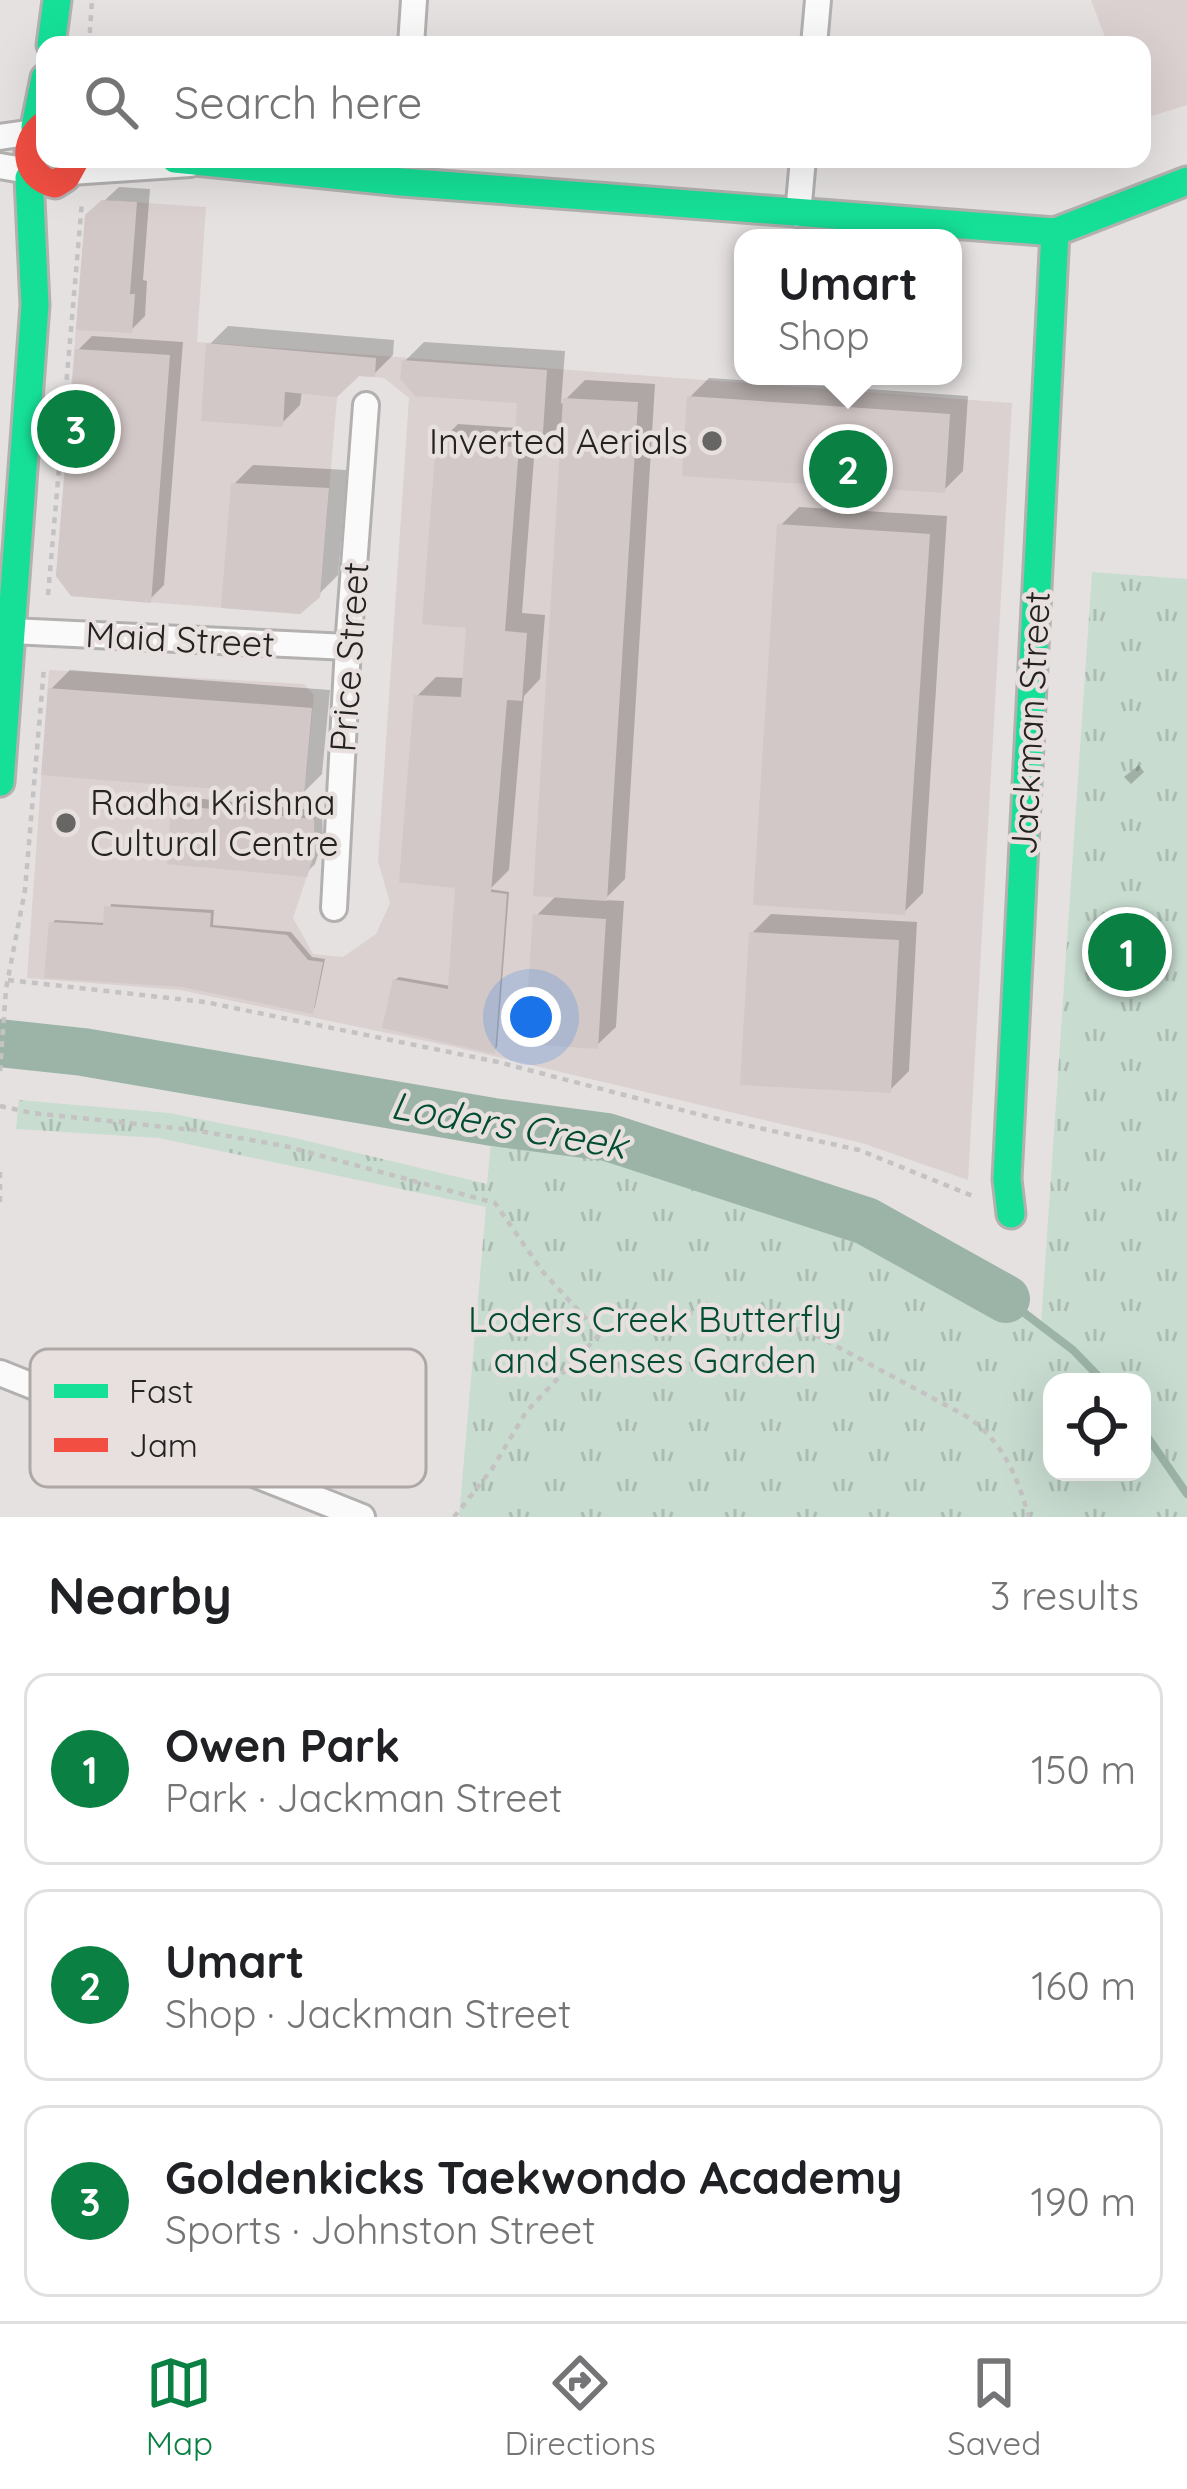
<!DOCTYPE html>
<meta charset="utf-8">
<style>
:root{--surface:#fff;--page:#f6f6f6;--text:#202124;--muted:#757577;--line:#e0e0e0;--accent:#0b8043}
body{margin:0;font-family:Quicksand,sans-serif;background:var(--page);color:var(--text)}
.controls{position:absolute;right:36px;bottom:36px;display:grid;overflow:hidden;border-radius:24px;box-shadow:0 12px 48px #0002}
.controls button{width:108px;height:108px;display:grid;place-items:center;padding:0;border:0;border-bottom:3px solid var(--line);background:var(--surface);color:var(--text);font:60px sans-serif}
.you{position:absolute;left:531px;top:1017px;width:42px;height:42px;margin:-30px;border:9px solid #fff;border-radius:50%;background:#1a73e8;box-shadow:0 0 0 18px #1a73e833}
.badge{display:grid;place-items:center;width:78px;height:78px;border-radius:50%;background:var(--accent);color:#fff;font-size:39px;font-weight:700}
.pin{position:absolute;translate:-50% -50%;border:6px solid #fff;box-shadow:0 3px 12px #0006}
.popup{position:absolute;left:734px;top:229px;width:228px;height:156px;box-sizing:border-box;display:grid;place-content:center;border-radius:24px;background:var(--surface);filter:drop-shadow(0 3px 9px #0005);font-size:39px;white-space:nowrap;color:var(--muted)}
.popup b{font-size:45px;color:var(--text)}
.popup::after{content:'';position:absolute;left:50%;top:100%;margin-left:-24px;border:24px solid transparent;border-top-color:var(--surface)}
.list{margin:0;padding:0;list-style:none}
h2{display:flex;justify-content:space-between;align-items:center;height:156px;margin:0;padding:0 48px;font-size:51px}
h2 small{font-size:39px;font-weight:400;color:var(--muted)}
.list li{display:grid;grid-template-columns:78px 1fr auto;gap:36px;align-items:center;box-sizing:border-box;height:192px;margin:0 24px 24px;padding:0 24px;border:3px solid var(--line);border-radius:24px}
.list b{display:block;font-size:45px;white-space:nowrap}
.list p{margin:0;font-size:39px;white-space:nowrap;color:var(--muted)}
.list em{font-size:39px;font-style:normal;color:var(--muted)}
.icon{flex:none;width:66px;height:66px;fill:none;stroke:currentColor;stroke-width:2;stroke-linecap:round;stroke-linejoin:round}
.map{position:relative;flex:none;width:1187px;height:1517px;overflow:hidden}
.search{position:absolute;background:var(--surface);box-shadow:0 12px 48px #0002;left:36px;right:36px;top:36px;height:132px;display:flex;align-items:center;gap:30px;box-sizing:border-box;padding:0 42px;border-radius:24px;color:var(--muted);font-size:45px}
.sheet{height:804px;background:var(--surface)}
nav{display:flex;justify-content:space-around;align-items:center;box-sizing:border-box;height:168px;border-top:3px solid var(--line);background:var(--surface);font-size:33px;color:var(--muted)}
nav a{display:grid;justify-items:center;gap:6px}
nav .on{color:var(--accent)}
.map>svg:first-child{display:block}
.built{fill:#dbd1d0}
.park{fill:url(#park-tufts);fill-rule:evenodd}
.shadow{fill:#0003}
.lines{fill:none;stroke-linecap:round;stroke-linejoin:round}
.stream{stroke:#9cb4a7;stroke-width:8}
.river{stroke:#9cb4a7;stroke-width:48}
.building{fill:#d2c8c7}
.street-casing{stroke:#b3b0b0;stroke-width:30}
.fast-casing{stroke:#b3b0b0;stroke-width:33}
.jam-casing{stroke:#b3b0b0;stroke-width:33}
.path{stroke:#c4c2c2;stroke-width:4.5;stroke-dasharray:6 6;stroke-linecap:butt}
.street{stroke:#fbfafa;stroke-width:24}
.fast{stroke:#16e098;stroke-width:27}
.jam{stroke:#f24e42;stroke-width:27}
.poi-dot{fill:#686565;stroke:#e7e0df;stroke-width:4.5}
.labels{text-anchor:middle;stroke-width:9;stroke-linejoin:round;paint-order:stroke}
.poi-label{font-size:36px;fill:#252222;stroke:#e7e0df;text-anchor:end}
.street-label{font-size:36px;fill:#252222;stroke:#e7e0df}
.park-label{font-size:36px;fill:#034d34;stroke:#e7e0df}
.water-label{font-size:39px;font-style:italic;fill:#014c32;stroke:#e7e0df}
.key{fill:#e7e0df;stroke:#ada7a6;stroke-width:3}
.key-label{font-size:33px;fill:#252222}
</style>
<div class="map">
<svg width="1187" height="1517" viewBox="0 0 1187 1517">
<defs>
<pattern id="park-tufts" width="24" height="20" patternUnits="userSpaceOnUse" patternTransform="scale(3)"><rect width="24" height="20" fill="#c8dcd0"/><path d="M3 7l-1-3M5 7V3M7 7l1-3M15 17l-1-3M17 17v-4M19 17l1-3" fill="none" stroke="#acbcb2"/></pattern>
</defs>
<rect width="100%" height="100%" fill="#e5e1e1"/>
<g class="built">
<path d="M 1091,0 L 1187,0 L 1187,105 L 1142,119 L 1142,45 L 1108,45 Z"/>
<path d="M 102,200 L 206,207 L 197,342 L 1012,403 L 968,1180 L 862,1143 L 455,1047 L 180,990 L 27,978 L 49,670 L 304,684 L 314,695 L 304,796 L 314,819 L 315,852 L 293,918 L 313,954 L 343,957 L 376,934 L 390,903 L 378,861 L 409,398 L 384,378 L 359,376 L 337,397 L 320,597 L 300,614 L 71,596 L 56,576 L 85,215 Z"/>
</g>
<path class="park" d="M 1092,572 L 1187,579 L 1187,1517 L 459,1517 L 486,1207 L 159,1138 L 16,1129 L 19,1100 L 169,1113 L 295,1138 L 487,1184 L 493,1122 L 607,1137 L 866,1221 L 1006,1299 L 1041,1325 ZM 1052,1382 L 1142,1382 L 1142,1472 L 1052,1472 Z"/>
<g class="shadow">
<path d="M 119,187 L 150,189 L 143,280 L 147,281 L 145,316 L 131,330 L 103,202 Z"/>
<path d="M 228,326 L 394,340 L 393,355 L 374,374 L 357,373 L 302,391 L 300,405 L 281,424 L 209,345 Z"/>
<path d="M 92,336 L 183,342 L 164,585 L 150,599 L 78,350 Z"/>
<path d="M 424,342 L 565,351 L 561,404 L 585,380 L 655,384 L 625,879 L 604,900 L 624,901 L 616,1027 L 596,1046 L 536,916 L 557,895 L 565,421 L 541,445 L 535,445 L 522,613 L 545,615 L 540,679 L 524,696 L 509,870 L 490,889 L 509,892 L 497,1047 L 494,1050 L 395,980 L 399,977 L 451,986 L 459,886 L 417,696 L 436,677 L 465,678 L 469,625 L 439,443 L 458,424 L 518,428 L 520,400 L 405,361 Z"/>
<path d="M 709,378 L 968,396 L 963,471 L 944,490 L 690,397 Z"/>
<path d="M 253,465 L 347,470 L 338,575 L 318,595 L 234,484 Z"/>
<path d="M 799,507 L 947,516 L 923,893 L 904,912 L 780,526 Z"/>
<path d="M 70,670 L 330,690 L 322,774 L 303,793 L 51,689 Z"/>
<path d="M 1139,765 L 1144,772 L 1131,784 L 1124,777 Z"/>
<path d="M 183,797 L 322,811 L 323,840 L 315,864 L 305,874 L 174,806 Z"/>
<path d="M 111,904 L 214,910 L 213,925 L 291,932 L 312,957 L 325,959 L 315,1007 L 312,1011 L 52,924 L 55,920 L 106,923 Z"/>
<path d="M 771,914 L 917,922 L 909,1071 L 890,1090 L 752,933 Z"/>
</g>
<g class="lines">
<g class="stream">
<path d="M 1006,1299 L 1073,1350 L 1104,1382"/>
<path d="M 1142,1429 L 1187,1494"/>
</g>
<path class="river" d="M 0,1043 L 83,1052 L 493,1122 L 607,1137 L 866,1221 L 1006,1299"/>
</g>
<g class="building">
<path d="M 102,200 L 137,202 L 130,294 L 135,294 L 132,333 L 76,330 L 85,215 Z"/>
<path d="M 206,343 L 376,358 L 375,377 L 359,376 L 337,397 L 285,392 L 283,427 L 201,421 Z"/>
<path d="M 75,349 L 170,355 L 151,603 L 71,596 L 56,576 Z"/>
<path d="M 402,360 L 547,370 L 542,448 L 519,447 L 505,631 L 527,633 L 522,701 L 507,700 L 491,892 L 507,894 L 495,1054 L 382,1028 L 393,979 L 448,989 L 455,888 L 399,882 L 414,695 L 461,697 L 466,628 L 422,624 L 436,441 L 514,447 L 517,403 L 415,396 L 400,379 Z"/>
<path d="M 687,396 L 950,414 L 945,493 L 682,476 Z"/>
<path d="M 563,398 L 638,402 L 607,901 L 533,896 Z"/>
<path d="M 231,483 L 329,488 L 320,597 L 300,614 L 221,608 Z"/>
<path d="M 777,524 L 930,534 L 905,915 L 753,905 Z"/>
<path d="M 48,688 L 312,708 L 304,796 L 41,775 Z"/>
<path d="M 171,805 L 314,819 L 315,852 L 307,877 L 167,864 Z"/>
<path d="M 104,906 L 211,913 L 210,927 L 287,935 L 308,960 L 323,962 L 313,1014 L 182,987 L 44,978 L 49,922 L 103,925 Z"/>
<path d="M 533,914 L 606,919 L 598,1049 L 524,1044 Z"/>
<path d="M 749,932 L 899,940 L 891,1093 L 740,1085 Z"/>
</g>
<g class="lines">
<g class="street-casing">
<g id="street">
<path d="M 411,45 L 414,0"/>
<path d="M 814,45 L 818,0"/>
<path d="M 0,137 L 27,133"/>
<path d="M 0,166 L 23,170"/>
<path d="M 70,172 L 190,164"/>
<path d="M 798,214 L 803,159"/>
<path d="M 11,631 L 348,647"/>
<path d="M 334,908 L 348,647 L 366,405"/>
<path d="M 0,1373 L 362,1517"/>
</g>
</g>
<g class="fast-casing">
<g id="fast">
<path d="M 51,45 L 57,0"/>
<path d="M 35,127 L 45,78"/>
<path d="M 175,159 L 402,182 L 1055,232 L 1187,181"/>
<path d="M 0,782 L 35,305 L 29,178"/>
<path d="M 1011,1214 L 1007,1179 L 1055,232"/>
</g>
</g>
<g class="jam-casing">
<path id="jam" d="M 45,124 C 21,141 23,177 55,184 L 66,177 L 76,159"/>
</g>
<g class="path">
<path d="M 89,45 L 92,0"/>
<path d="M 48,595 L 82,202"/>
<path d="M 8,980 L 205,1002 L 498,1062 L 705,1116 L 859,1150 L 973,1196"/>
<path d="M 0,1071 L 6,989 L 25,890 L 44,667"/>
<path d="M 0,1106 L 32,1113 L 194,1130 L 285,1146 L 495,1203 L 543,1272 L 600,1334"/>
<path d="M 0,1172 L 0,1204"/>
<path d="M 454,1517 L 492,1469 L 526,1412 L 600,1334 L 699,1311 L 810,1332 L 966,1416 C 1003,1441 1017,1476 1029,1517"/>
</g>
<use href="#street" class="street"/>
<use href="#fast" class="fast"/>
<use href="#jam" class="jam"/>
</g>
<g class="poi-dot">
<circle cx="712" cy="441" r="12"/>
<circle cx="66" cy="823" r="12"/>
</g>
<g class="labels">
<g class="poi-label">
<text x="688" y="454">Inverted Aerials</text>
<text x="90" y="815" text-anchor="start">Radha Krishna<tspan x="90" dy="41">Cultural Centre</tspan></text>
</g>
<g class="street-label">
<text transform="translate(180 639) rotate(3)" y="13">Maid Street</text>
<text transform="translate(349 657) rotate(-86)" y="13">Price Street</text>
<text transform="translate(1030 723) rotate(-87)" y="13">Jackman Street</text>
</g>
<g class="park-label">
<text x="655" y="1332">Loders Creek Butterfly<tspan x="655" dy="41">and Senses Garden</tspan></text>
</g>
<g class="water-label">
<text transform="translate(509 1125) rotate(10)" y="14">Loders Creek</text>
</g>
</g>
<rect x="30" y="1349" width="396" height="138" rx="18" class="key"/>
<rect x="54" y="1384" width="54" height="14" fill="#16e098"/>
<rect x="54" y="1438" width="54" height="14" fill="#f24e42"/>
<g class="key-label">
<text x="129" y="1403">Fast</text>
<text x="129" y="1457">Jam</text>
</g>
</svg>
<div class="controls">
<button><svg class="icon" aria-label="locate" viewBox="0 0 24 24"><circle cx="12" cy="12" r="6"/><path d="M12 2v4M12 18v4M2 12h4M18 12h4"/></svg></button>
</div>
<div class="you"></div>
<div class="pin badge" style="left:1127px;top:952px">1</div>
<div class="pin badge" style="left:848px;top:469px">2</div>
<div class="popup"><b>Umart</b>Shop</div>
<div class="pin badge" style="left:76px;top:429px">3</div>
<div class="search"><svg class="icon" aria-label="search" viewBox="0 0 24 24"><circle cx="10" cy="10" r="6"/><path d="M15 15l6 6"/></svg>Search here</div>
</div>
<section class="sheet">
<h2>Nearby<small>3 results</small></h2>
<ul class="list">
<li><span class="badge">1</span><div><b>Owen Park</b><p>Park · Jackman Street</p></div><em>150 m</em></li>
<li><span class="badge">2</span><div><b>Umart</b><p>Shop · Jackman Street</p></div><em>160 m</em></li>
<li><span class="badge">3</span><div><b>Goldenkicks Taekwondo Academy</b><p>Sports · Johnston Street</p></div><em>190 m</em></li>
</ul>
</section>
<nav>
<a class="on"><svg class="icon" aria-label="map" viewBox="0 0 24 24"><path d="M3 6l6-2 6 2 6-2v14l-6 2-6-2-6 2zM9 4v14M15 6v14"/></svg>Map</a>
<a><svg class="icon" aria-label="directions" viewBox="0 0 24 24"><path d="M12 3l9 9-9 9-9-9zM9 14v-3h6M13 9l2 2-2 2"/></svg>Directions</a>
<a><svg class="icon" aria-label="saved" viewBox="0 0 24 24"><path d="M7 4h10v16l-5-4-5 4z"/></svg>Saved</a>
</nav>
